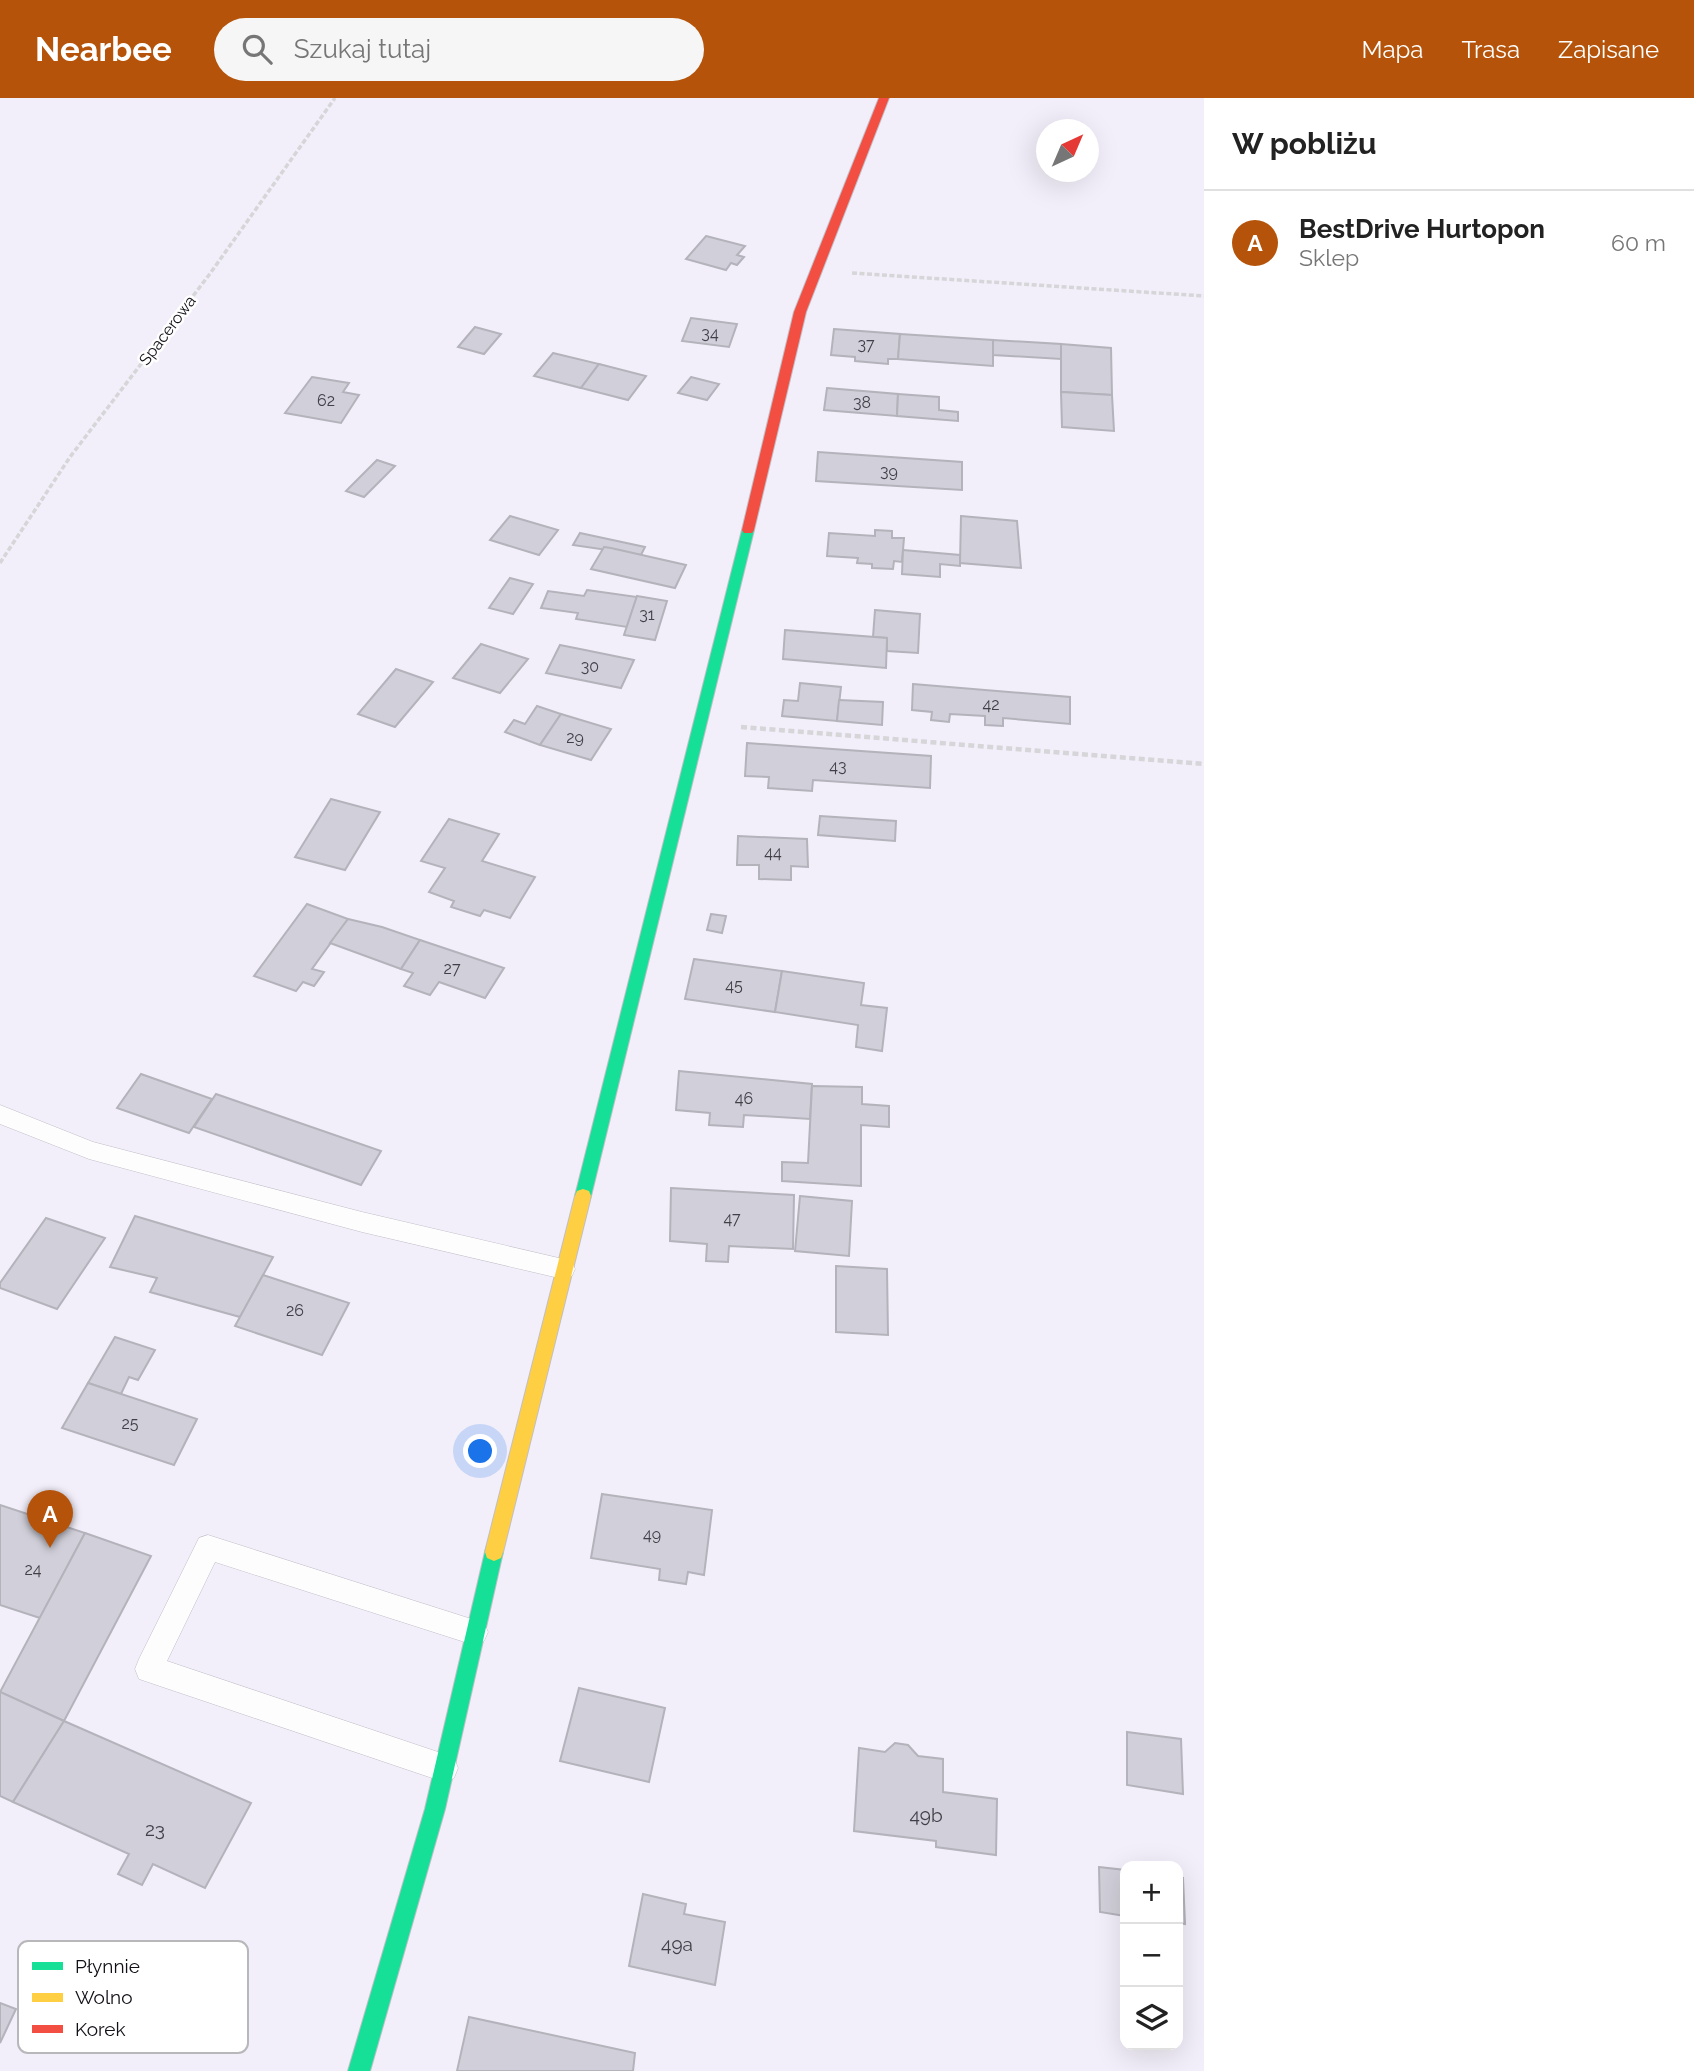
<!DOCTYPE html>
<html lang="pl">
<meta charset="utf-8">
<style>
:root{--surface:#fff;--page:#f6f6f6;--text:#222;--muted:#767676;--line:#e0e0e0;--accent:#b45309}
body{margin:0;font-family:Raleway,sans-serif;background:var(--page);color:var(--text)}
.controls{position:absolute;right:21px;bottom:21px;display:grid;overflow:hidden;border-radius:14px;box-shadow:0 7px 28px #0002}
.controls button{width:63px;height:63px;display:grid;place-items:center;padding:0;border:0;border-bottom:2px solid var(--line);background:var(--surface);color:var(--text);font:35px sans-serif}
.compass{position:absolute;left:1036px;top:21px;width:63px;height:63px;border-radius:50%;background:var(--surface);box-shadow:0 7px 28px #0002;rotate:44deg}
.you{position:absolute;left:481px;top:1354px;width:24px;height:24px;margin:-18px;border:5px solid #fff;border-radius:50%;background:#1a73e8;box-shadow:0 0 0 10px #1a73e833}
.badge{display:grid;place-items:center;width:46px;height:46px;border-radius:50%;background:var(--accent);color:#fff;font-size:23px;font-weight:700}
.pin{position:absolute;translate:-50% -58px;filter:drop-shadow(0 2px 4px #0008)}
.pin::after{content:'';position:absolute;top:37px;width:24px;height:21px;background:inherit;clip-path:polygon(0 0,100% 0,50% 100%)}
.list{margin:0;padding:0;list-style:none}
h2{display:flex;justify-content:space-between;align-items:center;height:91px;margin:0;padding:0 28px;font-size:30px}
h2 small{font-size:23px;font-weight:400;color:var(--muted)}
.list li{display:grid;grid-template-columns:46px 1fr auto;gap:21px;align-items:center;box-sizing:border-box;height:105px;padding:0 28px;border-top:2px solid var(--line)}
.list b{display:block;font-size:26px;white-space:nowrap}
.list p{margin:0;font-size:23px;white-space:nowrap;color:var(--muted)}
.list em{font-size:23px;font-style:normal;color:var(--muted)}
.icon{flex:none;width:38px;height:38px;fill:none;stroke:currentColor;stroke-width:2;stroke-linecap:round;stroke-linejoin:round}
.map{position:relative;flex:none;width:1204px;height:1973px;overflow:hidden}
header{display:flex;align-items:center;gap:42px;box-sizing:border-box;height:98px;padding:0 35px;background:var(--accent);color:#fff}
header strong{font-size:33px}
nav{display:flex;gap:38px;margin-inline-start:auto;font-size:24px}
.search{width:490px;height:63px;background:var(--page);display:flex;align-items:center;gap:18px;box-sizing:border-box;padding:0 24px;border-radius:38px;color:var(--muted);font-size:26px}
main{display:flex}
aside{flex:1;background:var(--surface)}
.map>svg:first-child{display:block}
.building{fill:#d1d0da;stroke:#b4b2bb;stroke-width:2}
.lines{fill:none;stroke-linecap:round;stroke-linejoin:round}
.lane-casing{stroke:#c1bec7;stroke-width:1}
.fast-casing{stroke:#c1bec7;stroke-width:2}
.slow-casing{stroke:#c1bec7;stroke-width:2}
.jam-casing{stroke:#c1bec7;stroke-width:2}
.path-far1{stroke:#d6d5d8;stroke-width:3.5;stroke-dasharray:5 2.5;stroke-linecap:butt}
.path{stroke:#d6d5d8;stroke-width:4.5;stroke-dasharray:6 3.5;stroke-linecap:butt}
.lane{fill:#fdfdfe;fill-rule:evenodd}
.fast{fill:#16e098;fill-rule:evenodd}
.slow{fill:#ffcf43;fill-rule:evenodd}
.jam{fill:#f24e42;fill-rule:evenodd}
.labels{text-anchor:middle;stroke-width:5;stroke-linejoin:round;paint-order:stroke}
.far-street-label{font-size:16px;fill:#120f17;stroke:#fff}
.number-label{font-size:16px;fill:#423f48}
.near-number-label{font-size:19px;fill:#423f48}
.key{fill:#fff;stroke:#b8b7b9;stroke-width:2}
.key-label{font-size:19px;fill:#120f17}
</style>
<header>
<strong>Nearbee</strong>
<div class="search"><svg class="icon" aria-label="search" viewBox="0 0 24 24"><circle cx="10" cy="10" r="6"/><path d="M15 15l6 6"/></svg>Szukaj tutaj</div>
<nav><a>Mapa</a><a>Trasa</a><a>Zapisane</a></nav>
</header>
<main>
<div class="map">
<svg width="1204" height="1973" viewBox="0 0 1204 1973">
<rect width="100%" height="100%" fill="#f3effa"/>
<g class="building">
<path d="M 706,138 L 745,148 L 737,157 L 744,159 L 737,167 L 731,165 L 726,172 L 686,161 Z"/>
<path d="M 691,220 L 737,226 L 729,249 L 682,243 Z"/>
<path d="M 475,229 L 501,236 L 484,256 L 458,249 Z"/>
<path d="M 834,231 L 900,236 L 898,261 L 888,261 L 888,266 L 855,263 L 855,259 L 831,257 Z"/>
<path d="M 900,236 L 993,242 L 993,268 L 898,261 Z"/>
<path d="M 993,242 L 1061,246 L 1061,261 L 993,257 Z"/>
<path d="M 1061,246 L 1111,250 L 1112,297 L 1061,294 Z"/>
<path d="M 553,255 L 599,266 L 581,290 L 534,278 Z"/>
<path d="M 599,266 L 646,278 L 628,302 L 581,290 Z"/>
<path d="M 312,279 L 349,285 L 343,294 L 359,297 L 341,325 L 285,315 Z"/>
<path d="M 691,279 L 719,286 L 707,302 L 678,295 Z"/>
<path d="M 827,290 L 898,296 L 897,318 L 824,312 Z"/>
<path d="M 1061,294 L 1112,297 L 1114,333 L 1062,329 Z"/>
<path d="M 898,296 L 939,299 L 939,312 L 958,314 L 958,323 L 897,318 Z"/>
<path d="M 818,354 L 962,364 L 962,392 L 816,383 Z"/>
<path d="M 377,362 L 395,368 L 364,399 L 346,393 Z"/>
<path d="M 510,418 L 558,432 L 539,457 L 490,442 Z"/>
<path d="M 961,418 L 1017,423 L 1021,470 L 960,465 Z"/>
<path d="M 875,432 L 892,433 L 892,440 L 904,440 L 902,464 L 894,463 L 893,471 L 872,470 L 872,466 L 857,465 L 858,460 L 827,458 L 829,435 L 875,438 Z"/>
<path d="M 580,435 L 645,449 L 641,457 L 573,447 Z"/>
<path d="M 604,449 L 611,450 L 686,467 L 675,490 L 591,471 Z"/>
<path d="M 903,452 L 960,457 L 960,468 L 940,466 L 940,479 L 902,476 Z"/>
<path d="M 510,480 L 533,486 L 513,516 L 489,510 Z"/>
<path d="M 587,492 L 637,499 L 627,529 L 576,521 L 578,515 L 541,510 L 548,493 L 584,498 Z"/>
<path d="M 637,498 L 667,503 L 655,542 L 624,537 Z"/>
<path d="M 875,512 L 920,516 L 918,555 L 887,553 L 887,540 L 873,539 Z"/>
<path d="M 785,532 L 887,540 L 886,570 L 783,561 Z"/>
<path d="M 481,546 L 528,561 L 500,595 L 453,580 Z"/>
<path d="M 560,547 L 585,552 L 634,562 L 621,590 L 546,575 Z"/>
<path d="M 396,571 L 433,584 L 395,629 L 358,616 Z"/>
<path d="M 800,585 L 841,589 L 837,623 L 782,618 L 784,602 L 798,603 Z"/>
<path d="M 913,586 L 1070,599 L 1070,626 L 1003,620 L 1003,628 L 985,627 L 985,618 L 950,616 L 949,624 L 931,622 L 932,614 L 912,612 Z"/>
<path d="M 839,602 L 883,604 L 882,627 L 837,623 Z"/>
<path d="M 537,608 L 561,616 L 540,647 L 505,634 L 514,622 L 525,626 Z"/>
<path d="M 561,616 L 611,631 L 591,662 L 540,647 Z"/>
<path d="M 747,645 L 931,658 L 930,690 L 813,682 L 812,693 L 768,690 L 769,679 L 745,678 Z"/>
<path d="M 331,701 L 380,714 L 345,772 L 295,759 Z"/>
<path d="M 820,718 L 896,723 L 895,743 L 818,737 Z"/>
<path d="M 449,721 L 499,736 L 482,763 L 535,779 L 510,820 L 484,812 L 480,818 L 451,809 L 454,803 L 429,794 L 445,770 L 421,763 Z"/>
<path d="M 738,738 L 807,741 L 808,769 L 791,768 L 791,782 L 759,781 L 759,767 L 737,767 Z"/>
<path d="M 307,806 L 348,821 L 312,871 L 324,874 L 314,888 L 303,884 L 296,893 L 254,878 Z"/>
<path d="M 711,816 L 726,818 L 722,835 L 707,832 Z"/>
<path d="M 348,821 L 382,829 L 420,842 L 401,871 L 330,845 Z"/>
<path d="M 420,842 L 504,870 L 485,900 L 439,884 L 430,897 L 404,888 L 413,875 L 401,871 Z"/>
<path d="M 694,861 L 782,873 L 775,914 L 685,901 Z"/>
<path d="M 782,873 L 864,885 L 861,907 L 887,910 L 882,953 L 856,949 L 858,927 L 775,914 Z"/>
<path d="M 679,973 L 812,986 L 810,1021 L 744,1017 L 743,1029 L 709,1027 L 710,1015 L 676,1012 Z"/>
<path d="M 141,976 L 212,1001 L 189,1035 L 117,1010 Z"/>
<path d="M 812,988 L 862,989 L 862,1006 L 889,1008 L 889,1029 L 861,1027 L 861,1088 L 782,1083 L 782,1064 L 808,1065 Z"/>
<path d="M 216,996 L 381,1053 L 361,1087 L 194,1029 Z"/>
<path d="M 671,1090 L 794,1097 L 793,1151 L 729,1148 L 728,1164 L 706,1163 L 707,1146 L 670,1143 Z"/>
<path d="M 800,1098 L 852,1103 L 849,1158 L 795,1153 Z"/>
<path d="M 135,1118 L 273,1159 L 240,1219 L 150,1194 L 157,1180 L 110,1169 Z"/>
<path d="M 46,1120 L 105,1140 L 57,1211 L 0,1190 L 0,1185 Z"/>
<path d="M 836,1168 L 887,1171 L 888,1237 L 836,1234 Z"/>
<path d="M 263,1177 L 349,1205 L 322,1257 L 235,1228 Z"/>
<path d="M 115,1239 L 155,1252 L 138,1282 L 129,1279 L 121,1296 L 88,1285 Z"/>
<path d="M 88,1285 L 197,1321 L 174,1367 L 62,1330 Z"/>
<path d="M 602,1396 L 712,1412 L 704,1477 L 688,1474 L 686,1486 L 659,1482 L 660,1471 L 591,1460 Z"/>
<path d="M 0,1407 L 85,1435 L 40,1520 L 0,1507 Z"/>
<path d="M 85,1435 L 151,1458 L 64,1623 L 0,1594 Z"/>
<path d="M 579,1590 L 665,1610 L 649,1684 L 560,1663 Z"/>
<path d="M 0,1594 L 64,1623 L 13,1704 L 0,1698 Z"/>
<path d="M 64,1623 L 251,1705 L 205,1790 L 153,1766 L 142,1787 L 118,1776 L 129,1756 L 13,1704 Z"/>
<path d="M 1127,1634 L 1181,1641 L 1183,1696 L 1127,1687 Z"/>
<path d="M 895,1645 L 908,1647 L 918,1658 L 943,1661 L 943,1694 L 997,1701 L 996,1757 L 936,1749 L 936,1743 L 854,1733 L 859,1650 L 885,1654 Z"/>
<path d="M 1099,1769 L 1125,1772 L 1125,1818 L 1100,1814 Z"/>
<path d="M 1178,1780 L 1183,1780 L 1185,1826 L 1178,1825 Z"/>
<path d="M 643,1796 L 686,1806 L 684,1816 L 725,1824 L 715,1887 L 629,1868 Z"/>
<path d="M 0,1905 L 16,1911 L 0,1945 Z"/>
<path d="M 469,1919 L 635,1955 L 633,1973 L 457,1973 Z"/>
</g>
<g class="lines">
<g class="lane-casing">
<g id="lane">
<path d="M 0,1007 L 93,1044 L 362,1114 L 563,1161 L 572,1164 L 575,1171 L 572,1178 L 563,1181 L 362,1134 L 89,1061 L 0,1026 Z"/>
<path d="M 208,1437 L 484,1525 L 488,1534 L 484,1543 L 474,1547 L 215,1464 L 167,1563 L 444,1656 L 454,1660 L 458,1670 L 454,1680 L 444,1684 L 139,1581 L 135,1571 L 139,1561 L 199,1440 Z"/>
</g>
</g>
<g class="fast-casing">
<g id="fast">
<path d="M 748,428 L 754,432 L 591,1098 L 589,1103 L 583,1105 L 577,1103 L 575,1098 L 742,432 Z"/>
<path d="M 494,1445 L 501,1448 L 503,1454 L 445,1711 L 370,1973 L 348,1973 L 425,1711 L 485,1454 L 487,1448 Z"/>
</g>
</g>
<g class="slow-casing">
<path id="slow" d="M 583,1091 L 589,1093 L 591,1098 L 503,1454 L 501,1460 L 494,1463 L 487,1460 L 485,1454 L 575,1098 L 577,1093 Z"/>
</g>
<g class="jam-casing">
<path id="jam" d="M 879,0 L 889,0 L 806,214 L 754,432 L 752,435 L 744,435 L 742,432 L 794,214 Z"/>
</g>
<g class="path-far1">
<path d="M 852,175 L 1204,198"/>
<path d="M 0,465 L 70,359 L 209,177 L 335,0"/>
</g>
<path class="path" d="M 741,629 L 1204,666"/>
<use href="#lane" class="lane"/>
<use href="#fast" class="fast"/>
<use href="#slow" class="slow"/>
<use href="#jam" class="jam"/>
</g>
<g class="labels">
<g class="far-street-label">
<text transform="translate(167 232) rotate(-53)" y="6">Spacerowa</text>
</g>
<g class="number-label">
<text x="710" y="241">34</text>
<text x="866" y="252">37</text>
<text x="326" y="308">62</text>
<text x="862" y="310">38</text>
<text x="889" y="379">39</text>
<text x="647" y="522">31</text>
<text x="590" y="574">30</text>
<text x="991" y="612">42</text>
<text x="575" y="645">29</text>
<text x="838" y="674">43</text>
<text x="773" y="760">44</text>
<text x="452" y="876">27</text>
<text x="734" y="893">45</text>
<text x="744" y="1006">46</text>
<text x="732" y="1126">47</text>
<text x="295" y="1218">26</text>
<text x="130" y="1331">25</text>
<text x="652" y="1442">49</text>
<text x="33" y="1477">24</text>
</g>
<g class="near-number-label">
<text x="926" y="1724">49b</text>
<text x="155" y="1738">23</text>
<text x="677" y="1853">49a</text>
</g>
</g>
<rect x="18" y="1843" width="230" height="112" rx="10" class="key"/>
<rect x="32" y="1864" width="31" height="8" fill="#16e098"/>
<rect x="32" y="1895" width="31" height="9" fill="#ffcf43"/>
<rect x="32" y="1927" width="31" height="8" fill="#f24e42"/>
<g class="key-label">
<text x="75" y="1875">Płynnie</text>
<text x="75" y="1906">Wolno</text>
<text x="75" y="1938">Korek</text>
</g>
</svg>
<div class="controls">
<button>+</button>
<button>−</button>
<button><svg class="icon" aria-label="layers" viewBox="0 0 24 24"><path d="M12 4l9 5-9 5-9-5zM3 14l9 5 9-5"/></svg></button>
</div>
<svg class="compass" viewBox="-18 -18 36 36"><path d="M0-13l5 13h-10z" fill="#e53935"/><path d="M0 13l5-13h-10z" fill="#767676"/></svg>
<div class="you"></div>
<div class="pin badge" style="left:50px;top:1450px">A</div>
</div>
<aside>
<h2>W pobliżu<small></small></h2>
<ul class="list">
<li><span class="badge">A</span><div><b>BestDrive Hurtopon</b><p>Sklep</p></div><em>60 m</em></li>
</ul>
</aside>
</main>
